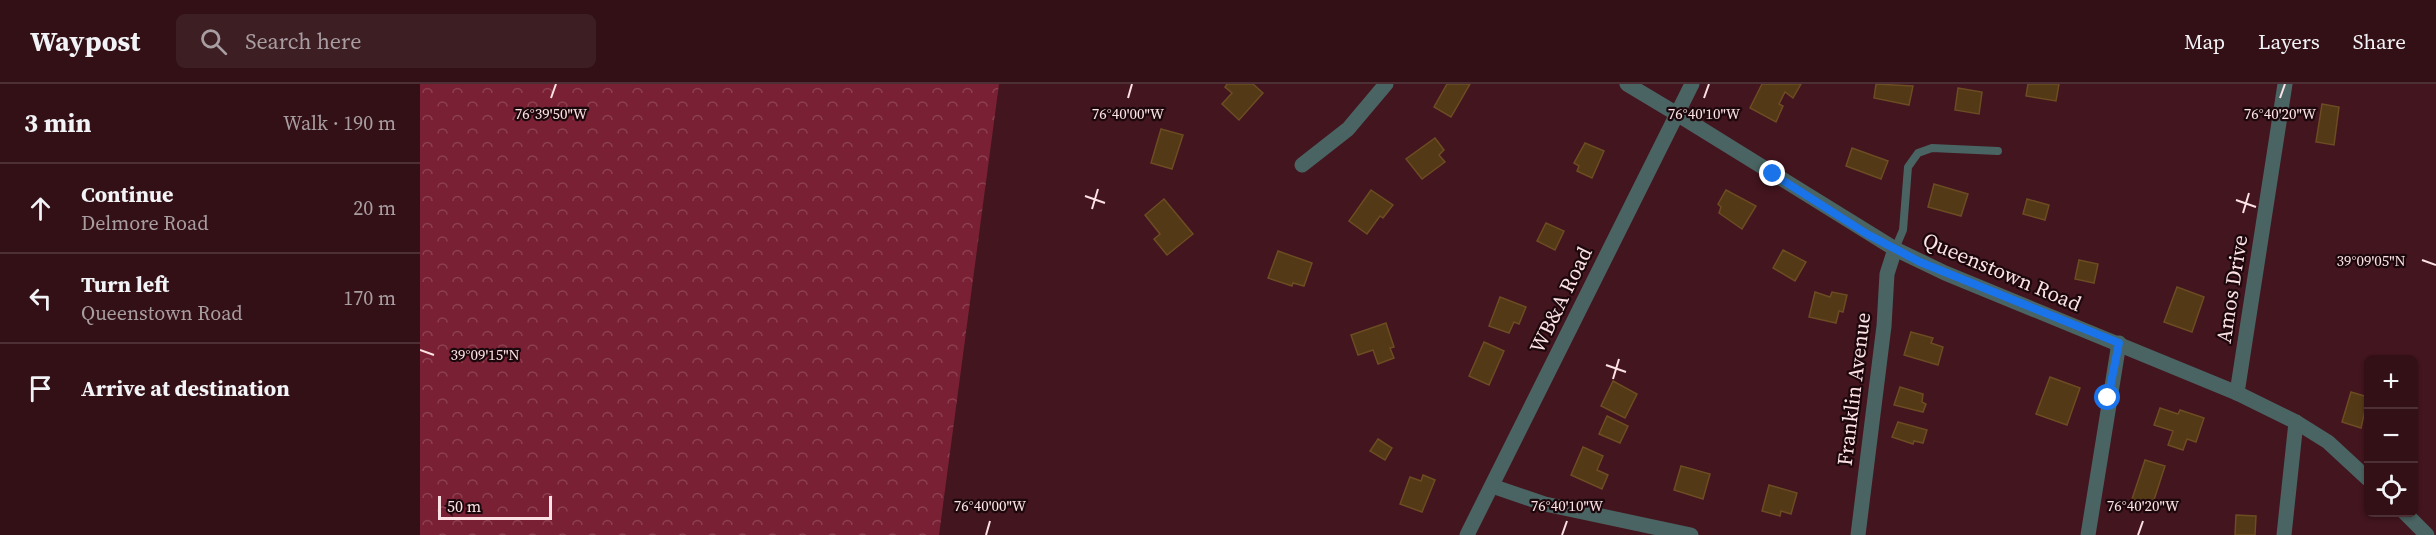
<!DOCTYPE html>
<meta charset="utf-8">
<style>
:root{--surface:#321016;--page:#3d1e23;--text:#f1f3f6;--muted:#a89da1;--line:#4d3035}
body{margin:0;font-family:"Source Serif 4",serif;background:var(--page);color:var(--text)}
.controls{position:absolute;right:18px;bottom:18px;display:grid;overflow:hidden;border-radius:9px;box-shadow:0 2px 4px #0004}
.controls button{width:54px;height:54px;display:grid;place-items:center;padding:0;border:0;border-bottom:2px solid var(--line);background:var(--surface);color:var(--text);font:30px sans-serif}
.scale{position:absolute;left:18px;bottom:15px;width:114px;box-sizing:border-box;padding-left:6px;border:3px solid #fce2e4;border-top:0;font-size:16px;line-height:21px;white-space:nowrap;color:#fce2e4;-webkit-text-stroke:4px #1c080c;paint-order:stroke}
.stop{position:absolute;width:18px;height:18px;margin:-14px;border:4px solid #1a73e8;border-radius:50%;background:#fff}
.stop.end{background:#1a73e8;border-color:#fff;box-shadow:0 2px 6px #0008}
.list{margin:0;padding:0;list-style:none}
h2{display:flex;justify-content:space-between;align-items:center;height:78px;margin:0;padding:0 24px;font-size:26px}
h2 small{font-size:20px;font-weight:400;color:var(--muted)}
.list li{display:grid;grid-template-columns:39px 1fr auto;gap:18px;align-items:center;box-sizing:border-box;height:90px;padding:0 24px;border-top:2px solid var(--line)}
.list b{display:block;font-size:22px;white-space:nowrap}
.list p{margin:0;font-size:20px;white-space:nowrap;color:var(--muted)}
.list em{font-size:20px;font-style:normal;color:var(--muted)}
.icon{flex:none;width:33px;height:33px;fill:none;stroke:currentColor;stroke-width:2;stroke-linecap:round;stroke-linejoin:round}
.map{position:relative;flex:none;width:2016px;height:451px;overflow:hidden}
header{display:flex;align-items:center;gap:36px;box-sizing:border-box;height:84px;padding:0 30px;background:var(--surface);border-bottom:2px solid var(--line)}
header strong{font-size:28px}
nav{display:flex;gap:33px;margin-inline-start:auto;font-size:21px}
.search{width:420px;height:54px;background:var(--page);display:flex;align-items:center;gap:15px;box-sizing:border-box;padding:0 21px;border-radius:9px;color:var(--muted);font-size:22px}
main{display:flex}
aside{flex:1;background:var(--surface)}
.map>svg:first-child{display:block}
.park{fill:url(#park-crowns)}
.building{fill:#533916;stroke:#6b4c23;stroke-width:1.5}
.lines{fill:none;stroke-linecap:round;stroke-linejoin:round}
.service{stroke:#496462;stroke-width:8}
.minor{stroke:#496462;stroke-width:15}
.tertiary{stroke:#496462;stroke-width:15}
.route{stroke:#1a73e8;stroke-width:8}
.ticks{fill:none;stroke:#fce2e4;stroke-width:2}
.labels{text-anchor:middle;stroke-width:4.5;stroke-linejoin:round;paint-order:stroke}
.street-label{font-size:21px;fill:#fce2e4;stroke:#1c080c}
.ticks-label{font-size:15px;text-anchor:middle;fill:#fce2e4;stroke:#1c080c;stroke-width:4.5;stroke-linejoin:round;paint-order:stroke}
</style>
<header>
<strong>Waypost</strong>
<div class="search"><svg class="icon" aria-label="search" viewBox="0 0 24 24"><circle cx="10" cy="10" r="6"/><path d="M15 15l6 6"/></svg>Search here</div>
<nav><a>Map</a><a>Layers</a><a>Share</a></nav>
</header>
<main>
<aside>
<h2>3 min<small>Walk · 190 m</small></h2>
<ul class="list">
<li><svg class="icon" aria-label="ahead" viewBox="0 0 24 24"><path d="M12 20V5M6 11l6-6 6 6"/></svg><div><b>Continue</b><p>Delmore Road</p></div><em>20 m</em></li>
<li><svg class="icon" aria-label="left" viewBox="0 0 24 24"><path d="M17 20v-9H6M10 6l-5 5 5 5"/></svg><div><b>Turn left</b><p>Queenstown Road</p></div><em>170 m</em></li>
<li><svg class="icon" aria-label="arrive" viewBox="0 0 24 24"><path d="M6 21V4h12l-3 4 3 4H6"/></svg><div><b>Arrive at destination</b></div></li>
</ul>
</aside>
<div class="map">
<svg width="2016" height="451" viewBox="0 0 2016 451">
<defs>
<pattern id="park-crowns" width="20" height="18" patternUnits="userSpaceOnUse" patternTransform="scale(1.5)"><rect width="20" height="18" fill="#792034"/><path d="M2 6a3 3 0 1 1 6 0M12 15a3 3 0 1 1 6 0" fill="none" stroke="#8d4051"/></pattern>
</defs>
<rect width="100%" height="100%" fill="#43151e"/>
<path class="park" d="M 0,0 L 579,0 L 519,451 L 0,451 Z"/>
<g class="building">
<path d="M 807,0 L 833,0 L 843,9 L 819,36 L 802,20 L 812,9 L 805,3 Z"/>
<path d="M 1027,0 L 1050,0 L 1031,33 L 1014,23 Z"/>
<path d="M 1342,0 L 1381,0 L 1373,14 L 1365,8 L 1359,20 L 1363,22 L 1356,38 L 1330,24 Z"/>
<path d="M 1456,0 L 1493,2 L 1489,21 L 1454,14 Z"/>
<path d="M 1608,0 L 1639,0 L 1636,17 L 1606,12 Z"/>
<path d="M 1538,4 L 1562,8 L 1559,30 L 1535,26 Z"/>
<path d="M 1902,20 L 1919,23 L 1914,61 L 1896,58 Z"/>
<path d="M 741,45 L 763,51 L 752,85 L 731,79 Z"/>
<path d="M 1015,54 L 1024,66 L 1019,71 L 1025,78 L 1002,95 L 986,75 Z"/>
<path d="M 1165,59 L 1184,67 L 1172,94 L 1157,87 L 1159,82 L 1154,79 Z"/>
<path d="M 1432,64 L 1468,77 L 1461,95 L 1426,82 Z"/>
<path d="M 1514,100 L 1548,110 L 1541,132 L 1508,123 Z"/>
<path d="M 951,106 L 973,121 L 963,134 L 960,132 L 947,150 L 929,137 Z"/>
<path d="M 1306,106 L 1336,122 L 1322,145 L 1299,129 L 1301,123 L 1298,120 Z"/>
<path d="M 744,115 L 773,150 L 747,171 L 734,155 L 740,150 L 725,131 Z"/>
<path d="M 1607,115 L 1629,121 L 1625,136 L 1603,130 Z"/>
<path d="M 1126,139 L 1144,147 L 1135,166 L 1117,157 Z"/>
<path d="M 1363,166 L 1386,178 L 1375,197 L 1353,184 Z"/>
<path d="M 858,167 L 892,179 L 884,202 L 873,199 L 872,202 L 848,194 Z"/>
<path d="M 1659,176 L 1678,180 L 1674,199 L 1655,195 Z"/>
<path d="M 1757,203 L 1784,213 L 1772,248 L 1744,238 Z"/>
<path d="M 1395,208 L 1410,213 L 1412,208 L 1427,211 L 1423,228 L 1419,227 L 1416,239 L 1389,233 Z"/>
<path d="M 1080,213 L 1106,223 L 1099,240 L 1094,238 L 1089,249 L 1069,242 Z"/>
<path d="M 966,239 L 974,263 L 970,264 L 974,274 L 958,280 L 953,266 L 938,271 L 931,251 Z"/>
<path d="M 1491,248 L 1513,254 L 1511,259 L 1523,263 L 1518,281 L 1484,271 Z"/>
<path d="M 1064,258 L 1084,267 L 1069,301 L 1049,292 Z"/>
<path d="M 1630,293 L 1660,304 L 1647,341 L 1616,330 Z"/>
<path d="M 1193,297 L 1217,310 L 1205,334 L 1181,322 Z"/>
<path d="M 1480,303 L 1503,310 L 1502,318 L 1506,320 L 1503,328 L 1474,321 Z"/>
<path d="M 1931,308 L 1948,313 L 1941,344 L 1922,338 Z"/>
<path d="M 1740,324 L 1758,330 L 1760,326 L 1784,334 L 1776,358 L 1767,355 L 1763,366 L 1748,361 L 1753,347 L 1734,341 Z"/>
<path d="M 1187,332 L 1208,342 L 1200,359 L 1179,350 Z"/>
<path d="M 1478,338 L 1507,346 L 1503,359 L 1494,357 L 1493,360 L 1472,353 Z"/>
<path d="M 958,355 L 972,364 L 965,376 L 950,367 Z"/>
<path d="M 1163,363 L 1183,372 L 1177,386 L 1188,391 L 1182,405 L 1151,391 Z"/>
<path d="M 1725,376 L 1745,382 L 1732,422 L 1712,415 Z"/>
<path d="M 1261,382 L 1290,390 L 1283,415 L 1254,406 Z"/>
<path d="M 1003,391 L 1015,396 L 1002,428 L 980,420 L 990,393 L 1001,397 Z"/>
<path d="M 1349,401 L 1377,409 L 1371,430 L 1361,427 L 1360,432 L 1342,427 Z"/>
<path d="M 1816,431 L 1836,432 L 1835,451 L 1815,451 Z"/>
</g>
<g class="lines">
<path class="service" d="M 1475,165 L 1483,146 L 1488,83 L 1498,69 L 1512,64 L 1578,67"/>
<g class="minor">
<path d="M 1207,0 L 1257,30"/>
<path d="M 882,81 L 928,45 L 966,0"/>
<path d="M 1817,309 L 1865,0"/>
<path d="M 1072,402 L 1125,420 L 1271,451"/>
<path d="M 1438,451 L 1464,242 L 1467,190 L 1475,165"/>
<path d="M 1668,451 L 1699,259"/>
<path d="M 1864,451 L 1876,338"/>
</g>
<g class="tertiary">
<path d="M 1257,30 L 1475,165 L 1525,189 L 1817,309 L 1876,338 L 1908,358 L 1948,395"/>
<path d="M 1984,428 L 2007,451"/>
<path d="M 1047,451 L 1272,0"/>
</g>
</g>
<g class="lines">
<path class="route" d="M 1353,90 L 1447,150 L 1500,178 L 1699,259 L 1688,314"/>
</g>
<path class="ticks" d="M 131,14 L 136,0M 708,14 L 712,0M 1284,14 L 1289,0M 1860,14 L 1865,0M 665,112 L 685,119M 1816,116 L 1836,123M 672,125 L 678,105M 1823,129 L 1829,109M 2002,176 L 2016,181M 0,266 L 14,271M 1186,281 L 1206,288M 1193,295 L 1199,275M 566,451 L 570,437M 1142,451 L 1147,437M 1718,451 L 1723,437"/>
<g class="labels">
<g class="street-label">
<text transform="translate(1582 188) rotate(23)" y="7">Queenstown Road</text>
<text transform="translate(1812 205) rotate(-81)" y="7">Amos Drive</text>
<text transform="translate(1141 216) rotate(-64)" y="7">WB&amp;A Road</text>
<text transform="translate(1434 305) rotate(-83)" y="7">Franklin Avenue</text>
</g>
</g>
<g class="ticks-label">
<text x="131" y="35">76°39'50"W</text>
<text x="708" y="35">76°40'00"W</text>
<text x="1284" y="35">76°40'10"W</text>
<text x="1860" y="35">76°40'20"W</text>
<text x="1951" y="182">39°09'05"N</text>
<text x="65" y="276">39°09'15"N</text>
<text x="570" y="427">76°40'00"W</text>
<text x="1147" y="427">76°40'10"W</text>
<text x="1723" y="427">76°40'20"W</text>
</g>
</svg>
<div class="controls">
<button>+</button>
<button>−</button>
<button><svg class="icon" aria-label="locate" viewBox="0 0 24 24"><circle cx="12" cy="12" r="6"/><path d="M12 2v4M12 18v4M2 12h4M18 12h4"/></svg></button>
</div>
<div class="scale">50 m</div>
<div class="stop" style="left:1688px;top:314px"></div>
<div class="stop end" style="left:1353px;top:90px"></div>
</div>
</main>
